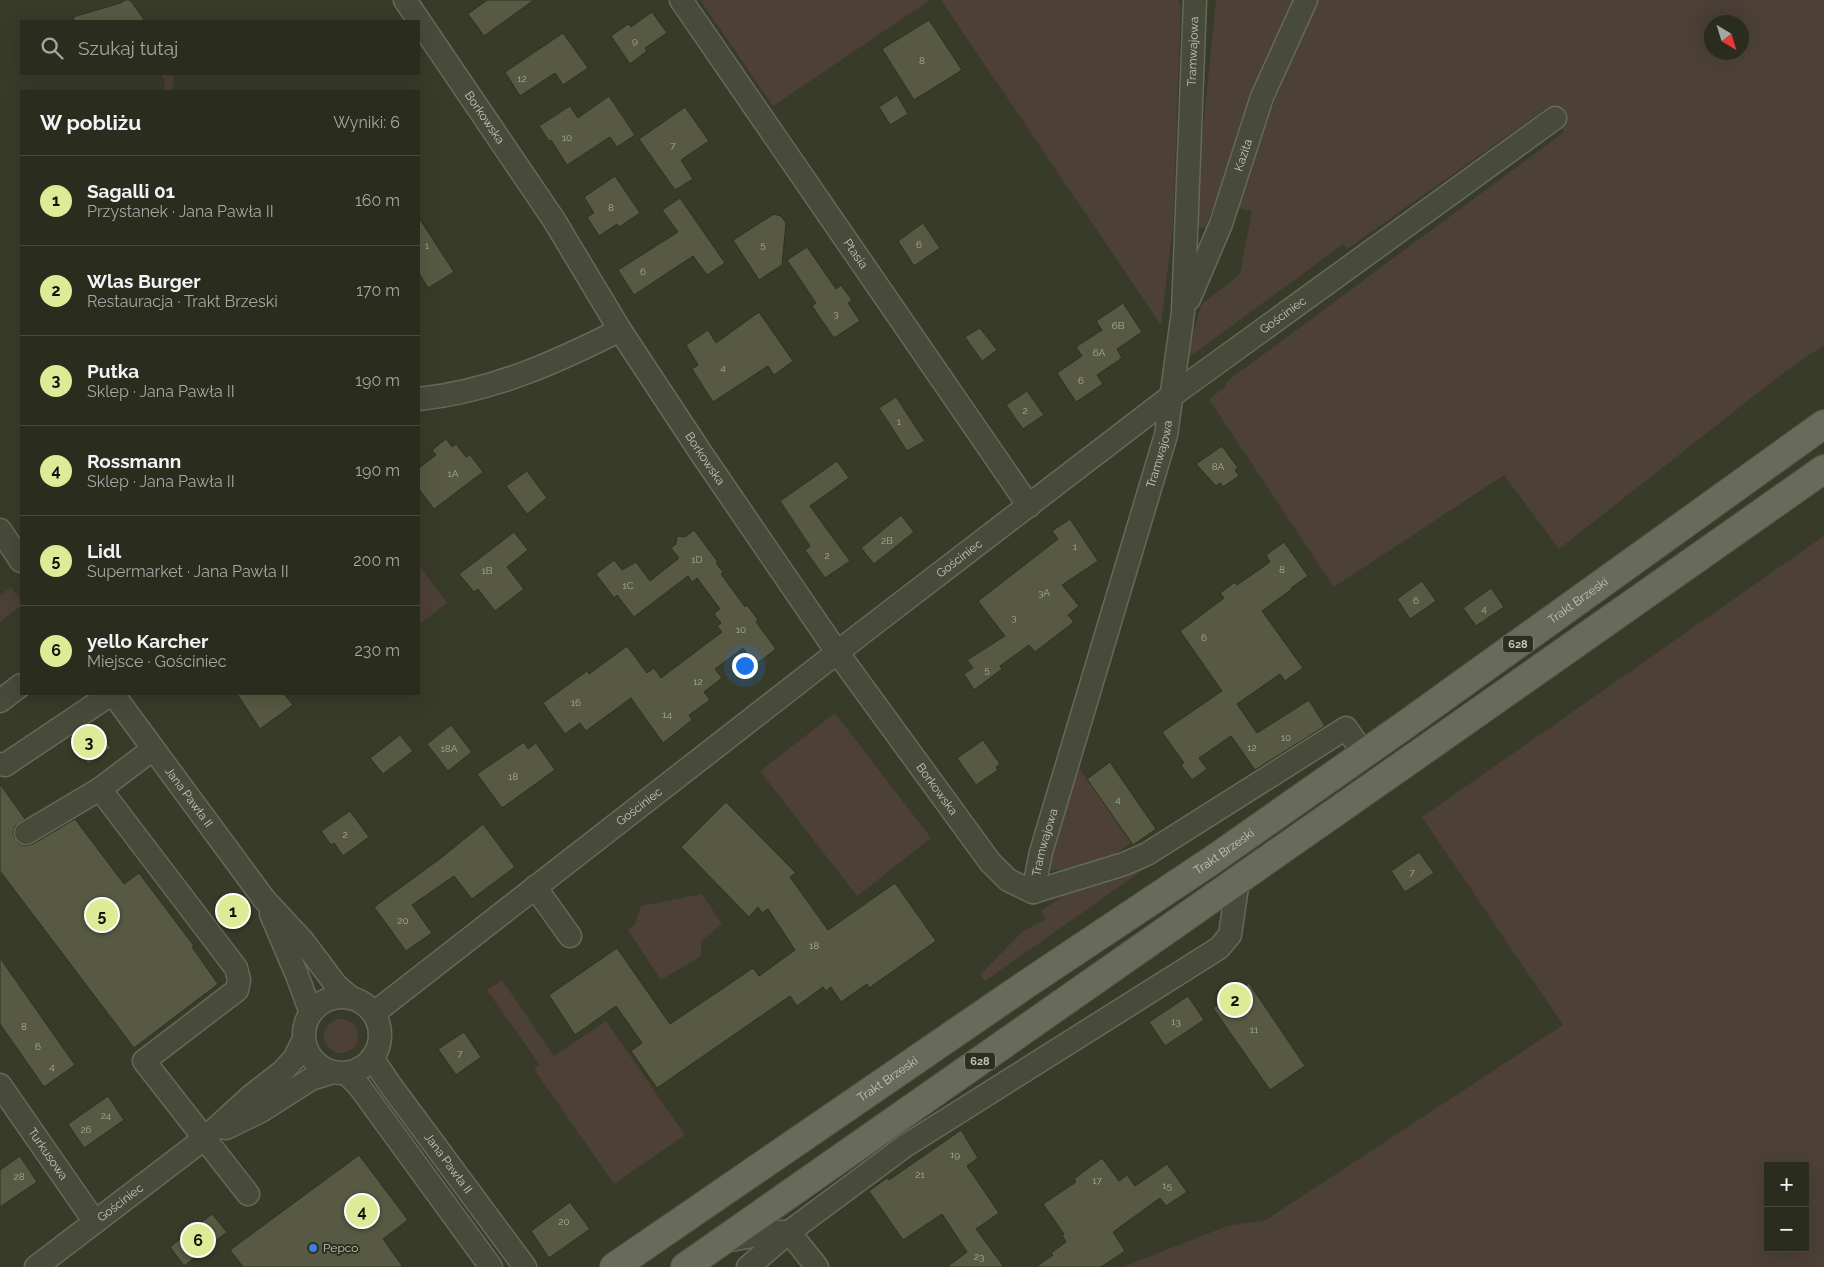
<!DOCTYPE html>
<html lang="pl">
<meta charset="utf-8">
<style>
:root{--surface:#2a2c1d;--page:#323426;--text:#f1f3f6;--muted:#a5a7a4;--line:#46483b;--accent:#dbeb96}
body{margin:0;font-family:Raleway,sans-serif;background:var(--page);color:var(--text)}
.controls{position:absolute;right:15px;bottom:15px;display:grid;overflow:hidden;border-radius:0px;box-shadow:0 5px 20px #0002}
.controls button{width:45px;height:45px;display:grid;place-items:center;padding:0;border:0;border-bottom:1px solid var(--line);background:var(--surface);color:var(--text);font:25px sans-serif}
.compass{position:absolute;left:1704px;top:15px;width:45px;height:45px;border-radius:50%;background:var(--surface);box-shadow:0 5px 20px #0002;rotate:142deg}
.you{position:absolute;left:744px;top:665px;width:18px;height:18px;margin:-12px;border:4px solid #fff;border-radius:50%;background:#1a73e8;box-shadow:0 0 0 8px #1a73e833}
.badge{display:grid;place-items:center;width:32px;height:32px;border-radius:50%;background:var(--accent);color:#111;font-size:16px;font-weight:700}
.pin{position:absolute;translate:-50% -50%;border:2px solid #fff;box-shadow:0 1px 5px #0006}
.list{margin:0;padding:0;list-style:none}
h2{display:flex;justify-content:space-between;align-items:center;height:65px;margin:0;padding:0 20px;font-size:21px}
h2 small{font-size:16px;font-weight:400;color:var(--muted)}
.list li{display:grid;grid-template-columns:32px 1fr auto;gap:15px;align-items:center;box-sizing:border-box;height:90px;padding:0 20px;border-top:1px solid var(--line)}
.list b{display:block;font-size:19px;white-space:nowrap}
.list p{margin:0;font-size:16px;white-space:nowrap;color:var(--muted)}
.list em{font-size:16px;font-style:normal;color:var(--muted)}
.icon{flex:none;width:28px;height:28px;fill:none;stroke:currentColor;stroke-width:2;stroke-linecap:round;stroke-linejoin:round}
.map{position:relative;flex:none;width:1824px;height:1267px;overflow:hidden}
.search{position:absolute;background:var(--surface);box-shadow:0 5px 20px #0002;left:20px;top:20px;width:400px;height:55px;display:flex;align-items:center;gap:12px;box-sizing:border-box;padding:0 18px;border-radius:0px;color:var(--muted);font-size:19px}
.panel{position:absolute;background:var(--surface);box-shadow:0 5px 20px #0002;left:20px;top:90px;width:400px;height:605px;border-radius:0px}
.map>svg:first-child{display:block}
.green{fill:#4c4037;fill-rule:evenodd}
.building{fill:#575943;stroke:#2f3221}
.lines{fill:none;stroke-linecap:round;stroke-linejoin:round}
.minor-casing{stroke:#666958;stroke-width:25}
.major-casing{stroke:#545746;stroke-width:30}
.minor{stroke:#484b3a;stroke-width:22}
.major{stroke:#686b59;stroke-width:28}
.shop-dot{fill:#3f7fe0;stroke:#2d301f;stroke-width:2}
.labels{text-anchor:middle;stroke-width:4;stroke-linejoin:round;paint-order:stroke}
.number-label{font-size:10px;fill:#a8ab99}
.shield{fill:#2d301f;stroke:#969989;stroke-width:1}
.shield-label{font-size:11px;font-weight:bold;fill:#c3c6b6}
.street-label{font-size:12px;fill:#c3c6b6;stroke:#2d301f}
.poi-label{font-size:12px;fill:#c3c6b6;stroke:#2d301f;text-anchor:start}
</style>
<div class="map">
<svg width="1824" height="1267" viewBox="0 0 1824 1267">
<rect width="100%" height="100%" fill="#383b27"/>
<g class="green">
<path d="M 700,0 L 930,0 L 773,106 Z"/>
<path d="M 941,0 L 1178,0 L 1181,5 L 1173,226 L 1161,325 Z"/>
<path d="M 1216,0 L 1295,0 L 1247,112 L 1206,227 L 1193,228 Z"/>
<path d="M 1318,0 L 1824,0 L 1824,345 L 1787,370 L 1559,549 L 1504,475 L 1334,587 L 1209,399 L 1225,387 L 1226,382 L 1564,132 L 1548,107 L 1347,249 L 1343,244 L 1191,356 L 1188,342 L 1195,327 L 1201,305 L 1240,274 L 1252,211 L 1232,207 L 1263,128 ZM 1712,22 L 1742,22 L 1742,52 L 1712,52 Z"/>
<path d="M 160,74 L 174,74 L 172,91 L 164,91 L 165,80 Z"/>
<path d="M 1824,536 L 1824,1267 L 1123,1267 L 1227,1226 L 1266,1220 L 1563,1025 L 1422,817 ZM 1768,1166 L 1805,1166 L 1805,1248 L 1768,1248 Z"/>
<path d="M 419,565 L 447,603 L 419,624 Z"/>
<path d="M 11,587 L 21,600 L 21,606 L 0,622 L 0,596 Z"/>
<path d="M 835,713 L 931,838 L 857,896 L 760,771 Z"/>
<path d="M 1079,768 L 1131,843 L 1097,867 L 1067,870 L 1047,870 Z"/>
<path d="M 1144,862 L 1147,867 L 985,981 L 980,975 L 1023,931 L 1046,919 L 1041,911 L 1070,891 Z"/>
<path d="M 702,894 L 722,924 L 701,941 L 701,956 L 661,980 L 628,930 L 635,924 L 641,906 Z"/>
<path d="M 502,980 L 554,1056 L 606,1021 L 685,1135 L 614,1184 L 534,1069 L 540,1065 L 487,990 Z"/>
<circle cx="341" cy="1036" r="17"/>
</g>
<g class="building">
<path d="M 125,0 L 130,0 L 145,21 L 74,21 L 73,17 L 121,3 Z"/>
<path d="M 487,0 L 534,0 L 484,36 L 468,14 Z"/>
<path d="M 652,12 L 667,33 L 645,48 L 647,51 L 630,64 L 611,36 L 628,24 L 631,27 Z"/>
<path d="M 929,20 L 962,70 L 914,100 L 882,49 Z"/>
<path d="M 563,33 L 588,68 L 563,85 L 555,73 L 520,96 L 505,72 Z"/>
<path d="M 897,95 L 908,114 L 890,125 L 879,107 Z"/>
<path d="M 609,96 L 635,135 L 617,147 L 610,137 L 567,165 L 551,140 L 549,141 L 539,126 L 570,106 L 578,118 Z"/>
<path d="M 685,107 L 709,141 L 681,160 L 693,179 L 675,190 L 639,139 Z"/>
<path d="M 615,176 L 640,213 L 619,227 L 617,224 L 599,236 L 587,217 L 594,213 L 584,197 Z"/>
<path d="M 680,198 L 725,263 L 707,275 L 693,256 L 634,295 L 618,270 L 678,232 L 662,210 Z"/>
<path d="M 774,214 L 781,216 L 786,223 L 782,265 L 759,280 L 733,240 Z"/>
<path d="M 419,218 L 454,272 L 428,288 L 419,273 Z"/>
<path d="M 923,223 L 940,248 L 914,266 L 898,241 Z"/>
<path d="M 807,247 L 836,289 L 841,285 L 852,300 L 848,303 L 860,321 L 834,338 L 812,306 L 816,303 L 787,260 Z"/>
<path d="M 1123,303 L 1142,332 L 1117,349 L 1122,358 L 1097,375 L 1103,384 L 1076,402 L 1057,373 L 1082,356 L 1076,347 L 1102,330 L 1096,321 Z"/>
<path d="M 759,312 L 793,361 L 774,375 L 768,366 L 713,402 L 692,369 L 698,365 L 686,345 L 708,330 L 716,343 Z"/>
<path d="M 980,328 L 997,350 L 982,361 L 965,337 Z"/>
<path d="M 1027,391 L 1044,415 L 1023,429 L 1006,405 Z"/>
<path d="M 896,397 L 925,441 L 907,451 L 879,408 Z"/>
<path d="M 446,439 L 452,447 L 456,444 L 466,457 L 470,455 L 483,472 L 434,509 L 419,489 L 419,468 L 436,455 L 432,450 Z"/>
<path d="M 1222,446 L 1238,468 L 1235,470 L 1239,476 L 1223,487 L 1220,483 L 1216,486 L 1196,464 Z"/>
<path d="M 837,461 L 849,478 L 810,506 L 850,561 L 825,578 L 805,550 L 810,546 L 780,501 Z"/>
<path d="M 527,471 L 547,498 L 527,514 L 506,486 Z"/>
<path d="M 901,515 L 914,532 L 874,564 L 861,548 Z"/>
<path d="M 1070,519 L 1098,561 L 1062,585 L 1079,606 L 1068,615 L 1074,622 L 1035,652 L 1029,645 L 1000,666 L 1002,669 L 974,690 L 964,674 L 973,668 L 967,660 L 1005,636 L 978,601 L 1058,539 L 1052,531 Z"/>
<path d="M 694,530 L 718,562 L 716,563 L 723,572 L 721,574 L 745,607 L 747,605 L 758,620 L 756,622 L 776,649 L 755,665 L 743,648 L 715,669 L 722,678 L 704,692 L 710,700 L 689,715 L 692,720 L 663,743 L 631,698 L 586,731 L 580,723 L 565,734 L 543,703 L 587,671 L 589,674 L 627,646 L 647,673 L 654,668 L 661,678 L 722,632 L 717,626 L 721,623 L 714,614 L 720,609 L 697,578 L 692,582 L 688,576 L 634,617 L 617,595 L 614,598 L 596,574 L 614,560 L 622,570 L 636,562 L 650,581 L 679,558 L 671,548 L 676,544 L 677,536 L 685,537 Z"/>
<path d="M 514,532 L 528,550 L 507,567 L 524,589 L 495,611 L 478,589 L 474,592 L 459,574 Z"/>
<path d="M 1284,542 L 1308,576 L 1291,588 L 1292,589 L 1262,611 L 1303,668 L 1285,681 L 1280,674 L 1237,704 L 1257,733 L 1309,700 L 1325,726 L 1255,770 L 1231,736 L 1199,758 L 1207,769 L 1192,780 L 1181,765 L 1184,763 L 1162,732 L 1222,691 L 1180,631 L 1224,598 L 1220,593 L 1235,582 L 1237,585 L 1270,562 L 1266,555 Z"/>
<path d="M 1422,581 L 1436,601 L 1410,619 L 1397,599 Z"/>
<path d="M 1491,588 L 1504,607 L 1476,626 L 1463,608 Z"/>
<path d="M 237,694 L 284,694 L 293,705 L 260,729 Z"/>
<path d="M 91,723 L 94,724 L 111,748 L 88,764 L 69,738 Z"/>
<path d="M 451,725 L 472,752 L 448,771 L 427,744 Z"/>
<path d="M 400,735 L 413,751 L 383,774 L 370,758 Z"/>
<path d="M 983,740 L 1000,764 L 996,767 L 998,770 L 976,785 L 957,758 Z"/>
<path d="M 524,742 L 528,749 L 536,743 L 555,770 L 502,808 L 477,774 Z"/>
<path d="M 1110,762 L 1156,829 L 1133,845 L 1087,779 Z"/>
<path d="M 0,784 L 25,819 L 15,826 L 13,833 L 15,839 L 19,844 L 26,846 L 33,844 L 75,819 L 124,884 L 139,873 L 194,946 L 192,947 L 218,984 L 134,1048 L 0,871 Z"/>
<path d="M 726,802 L 796,873 L 790,877 L 828,930 L 895,883 L 936,941 L 869,988 L 867,984 L 841,1002 L 831,987 L 826,991 L 823,987 L 797,1006 L 790,996 L 657,1088 L 631,1051 L 642,1043 L 616,1006 L 575,1035 L 549,995 L 617,948 L 670,1024 L 753,968 L 759,976 L 795,950 L 768,909 L 762,913 L 758,907 L 749,917 L 681,847 Z"/>
<path d="M 350,811 L 369,837 L 343,856 L 334,843 L 331,845 L 321,831 Z"/>
<path d="M 483,824 L 515,867 L 472,899 L 454,876 L 412,905 L 432,933 L 406,951 L 374,907 L 441,858 Z"/>
<path d="M 1419,852 L 1434,873 L 1405,892 L 1391,871 Z"/>
<path d="M 0,958 L 75,1065 L 44,1087 L 0,1024 Z"/>
<path d="M 1249,983 L 1305,1066 L 1270,1090 L 1213,1008 Z"/>
<path d="M 1188,996 L 1204,1020 L 1165,1046 L 1149,1022 Z"/>
<path d="M 464,1032 L 481,1057 L 456,1075 L 438,1049 Z"/>
<path d="M 108,1096 L 124,1120 L 84,1148 L 68,1124 Z"/>
<path d="M 961,1130 L 978,1158 L 967,1166 L 999,1213 L 976,1229 L 1004,1267 L 947,1267 L 967,1252 L 942,1214 L 903,1240 L 869,1191 L 887,1178 L 889,1180 Z"/>
<path d="M 359,1155 L 408,1220 L 383,1239 L 403,1267 L 243,1267 L 230,1250 Z"/>
<path d="M 20,1156 L 37,1182 L 0,1207 L 0,1170 Z"/>
<path d="M 1102,1158 L 1119,1181 L 1127,1175 L 1135,1186 L 1167,1164 L 1187,1192 L 1166,1206 L 1160,1198 L 1113,1232 L 1125,1251 L 1101,1267 L 1036,1267 L 1053,1255 L 1051,1253 L 1066,1242 L 1062,1235 L 1064,1234 L 1043,1204 L 1076,1182 L 1074,1179 Z"/>
<path d="M 570,1202 L 590,1229 L 549,1258 L 531,1231 Z"/>
<path d="M 212,1214 L 227,1232 L 184,1266 L 170,1247 Z"/>
</g>
<g class="lines">
<g class="minor-casing">
<g id="minor">
<path id="s1" d="M 405,0 L 554,220 L 620,330 L 703,456 L 837,652 L 990,862 L 1008,880 L 1033,892"/>
<path id="s2" d="M 681,0 L 1029,506"/>
<path id="s3" d="M 1189,299 L 1221,224 L 1262,97 L 1306,0"/>
<path d="M 419,399 C 492,391 555,363 620,330"/>
<path d="M 0,530 L 21,561"/>
<path id="s4" d="M 113,694 L 264,899 L 303,941 L 336,985 L 351,998"/>
<path d="M 0,701 L 21,685"/>
<path d="M 0,764 L 5,765 L 111,694"/>
<path d="M 100,789 L 236,968 L 239,980 L 237,990 L 144,1061 L 248,1194"/>
<path d="M 26,833 L 100,789 L 153,749"/>
<path d="M 535,887 L 570,936"/>
<path id="s5" d="M 1033,892 L 1041,852 L 1166,435 L 1183,312 L 1195,0"/>
<path d="M 1033,892 L 1124,864 L 1147,854 L 1346,728 L 1364,754"/>
<path d="M 271,914 L 297,975 L 311,1013"/>
<circle cx="342" cy="1035" r="38"/>
<path id="s6" d="M 374,1013 L 866,630 L 1170,397 L 1555,118"/>
<path id="s7" d="M 372,1058 L 391,1086 L 525,1267"/>
<path d="M 346,1073 L 359,1086 L 491,1267"/>
<path id="s8" d="M 0,1085 L 95,1222"/>
<path d="M 226,1128 L 261,1111 L 311,1079 L 333,1072"/>
<path d="M 725,1241 L 773,1232 L 789,1232 L 817,1267"/>
<path id="s9" d="M 36,1267 L 205,1138 L 251,1096 L 282,1072 L 294,1059 L 304,1039"/>
<path d="M 748,1267 L 789,1232 L 905,1146 L 1219,948 L 1230,935 L 1238,880"/>
</g>
</g>
<g class="major-casing">
<g id="major">
<path id="s10" d="M 614,1267 L 1028,983 L 1211,861 L 1405,725 L 1824,424"/>
<path d="M 685,1267 L 1447,734 L 1824,469"/>
</g>
</g>
<use href="#minor" class="minor"/>
<use href="#major" class="major"/>
</g>
<circle class="shop-dot" cx="313" cy="1248" r="5"/>
<g class="labels">
<g class="number-label">
<text x="635" y="44">9</text>
<text x="922" y="64">8</text>
<text x="522" y="82">12</text>
<text x="567" y="141">10</text>
<text x="673" y="149">7</text>
<text x="611" y="211">8</text>
<text x="763" y="248">5</text>
<text x="919" y="248">6</text>
<text x="427" y="249">1</text>
<text x="643" y="275">6</text>
<text x="836" y="317">3</text>
<text x="1118" y="329">6B</text>
<text x="1099" y="356">6A</text>
<text x="723" y="371">4</text>
<text x="1081" y="384">6</text>
<text x="1025" y="414">2</text>
<text x="899" y="425">1</text>
<text x="1218" y="470">8A</text>
<text x="453" y="477">1A</text>
<text x="887" y="544">2B</text>
<text x="1075" y="550">1</text>
<text x="827" y="559">2</text>
<text x="697" y="563">1D</text>
<text x="1282" y="573">8</text>
<text x="487" y="574">1B</text>
<text x="628" y="589">1C</text>
<text x="1044" y="596">3A</text>
<text x="1416" y="604">6</text>
<text x="1484" y="612">4</text>
<text x="1014" y="621">3</text>
<text x="741" y="633">10</text>
<text x="1204" y="641">6</text>
<text x="987" y="673">5</text>
<text x="698" y="685">12</text>
<text x="576" y="706">16</text>
<text x="667" y="718">14</text>
<text x="1286" y="741">10</text>
<text x="1252" y="751">12</text>
<text x="449" y="752">18A</text>
<text x="513" y="780">18</text>
<text x="1118" y="803">4</text>
<text x="345" y="838">2</text>
<text x="1412" y="876">7</text>
<text x="403" y="924">20</text>
<text x="814" y="949">18</text>
<text x="1176" y="1025">13</text>
<text x="24" y="1030">8</text>
<text x="1254" y="1033">11</text>
<text x="38" y="1050">6</text>
<text x="460" y="1057">7</text>
<text x="52" y="1070">4</text>
<text x="106" y="1119">24</text>
<text x="86" y="1133">26</text>
<text x="955" y="1158">19</text>
<text x="920" y="1178">21</text>
<text x="19" y="1180">28</text>
<text x="1097" y="1184">17</text>
<text x="1167" y="1189">15</text>
<text x="564" y="1225">20</text>
<text x="979" y="1260">23</text>
</g>
<g class="shield">
<rect x="1503" y="635.5" width="30" height="17" rx="4"/>
<rect x="965" y="1052.5" width="30" height="17" rx="4"/>
</g>
<g class="shield-label">
<text x="1518" y="648">628</text>
<text x="980" y="1065">628</text>
</g>
<g class="street-label">
<text dy="4" stroke="none"><textPath href="#s5" startOffset="861">Tramwajowa</textPath></text>
<text dy="4" stroke="none"><textPath href="#s1" startOffset="142">Borkowska</textPath></text>
<text dy="4" stroke="none"><textPath href="#s3" startOffset="154">Kazita</textPath></text>
<text dy="4" stroke="none"><textPath href="#s2" startOffset="308">Ptasia</textPath></text>
<text dy="4" stroke="none"><textPath href="#s6" startOffset="1146">Gościniec</textPath></text>
<text dy="4" stroke="none"><textPath href="#s5" startOffset="456">Tramwajowa</textPath></text>
<text dy="4" stroke="none"><textPath href="#s1" startOffset="548">Borkowska</textPath></text>
<text dy="4" stroke="none"><textPath href="#s6" startOffset="741">Gościniec</textPath></text>
<text dy="4" stroke="none"><textPath href="#s10" startOffset="1172">Trakt Brzeski</textPath></text>
<text dy="4" stroke="none"><textPath href="#s1" startOffset="952">Borkowska</textPath></text>
<text dy="4" stroke="none"><textPath href="#s4" startOffset="128">Jana Pawła II</textPath></text>
<text dy="4" stroke="none"><textPath href="#s6" startOffset="336">Gościniec</textPath></text>
<text dy="4" stroke="none"><textPath href="#s5" startOffset="51">Tramwajowa</textPath></text>
<text dy="4" stroke="none"><textPath href="#s10" startOffset="738">Trakt Brzeski</textPath></text>
<text dy="4" stroke="none"><textPath href="#s10" startOffset="332">Trakt Brzeski</textPath></text>
<text dy="4" stroke="none"><textPath href="#s8" startOffset="84">Turkusowa</textPath></text>
<text dy="4" stroke="none"><textPath href="#s7" startOffset="130">Jana Pawła II</textPath></text>
<text dy="4" stroke="none"><textPath href="#s9" startOffset="106">Gościniec</textPath></text>
</g>
<g class="poi-label">
<text x="323" y="1252">Pepco</text>
</g>
</g>
</svg>
<div class="controls">
<button>+</button>
<button>−</button>
</div>
<svg class="compass" viewBox="-18 -18 36 36"><path d="M0-13l5 13h-10z" fill="#e53935"/><path d="M0 13l5-13h-10z" fill="#a5a7a4"/></svg>
<div class="you"></div>
<div class="pin badge" style="left:233px;top:911px">1</div>
<div class="pin badge" style="left:1235px;top:1000px">2</div>
<div class="pin badge" style="left:89px;top:742px">3</div>
<div class="pin badge" style="left:362px;top:1211px">4</div>
<div class="pin badge" style="left:102px;top:915px">5</div>
<div class="pin badge" style="left:198px;top:1240px">6</div>
<div class="search"><svg class="icon" aria-label="search" viewBox="0 0 24 24"><circle cx="10" cy="10" r="6"/><path d="M15 15l6 6"/></svg>Szukaj tutaj</div>
<section class="panel">
<h2>W pobliżu<small>Wyniki: 6</small></h2>
<ul class="list">
<li><span class="badge">1</span><div><b>Sagalli 01</b><p>Przystanek · Jana Pawła II</p></div><em>160 m</em></li>
<li><span class="badge">2</span><div><b>Wlas Burger</b><p>Restauracja · Trakt Brzeski</p></div><em>170 m</em></li>
<li><span class="badge">3</span><div><b>Putka</b><p>Sklep · Jana Pawła II</p></div><em>190 m</em></li>
<li><span class="badge">4</span><div><b>Rossmann</b><p>Sklep · Jana Pawła II</p></div><em>190 m</em></li>
<li><span class="badge">5</span><div><b>Lidl</b><p>Supermarket · Jana Pawła II</p></div><em>200 m</em></li>
<li><span class="badge">6</span><div><b>yello Karcher</b><p>Miejsce · Gościniec</p></div><em>230 m</em></li>
</ul>
</section>
</div>
